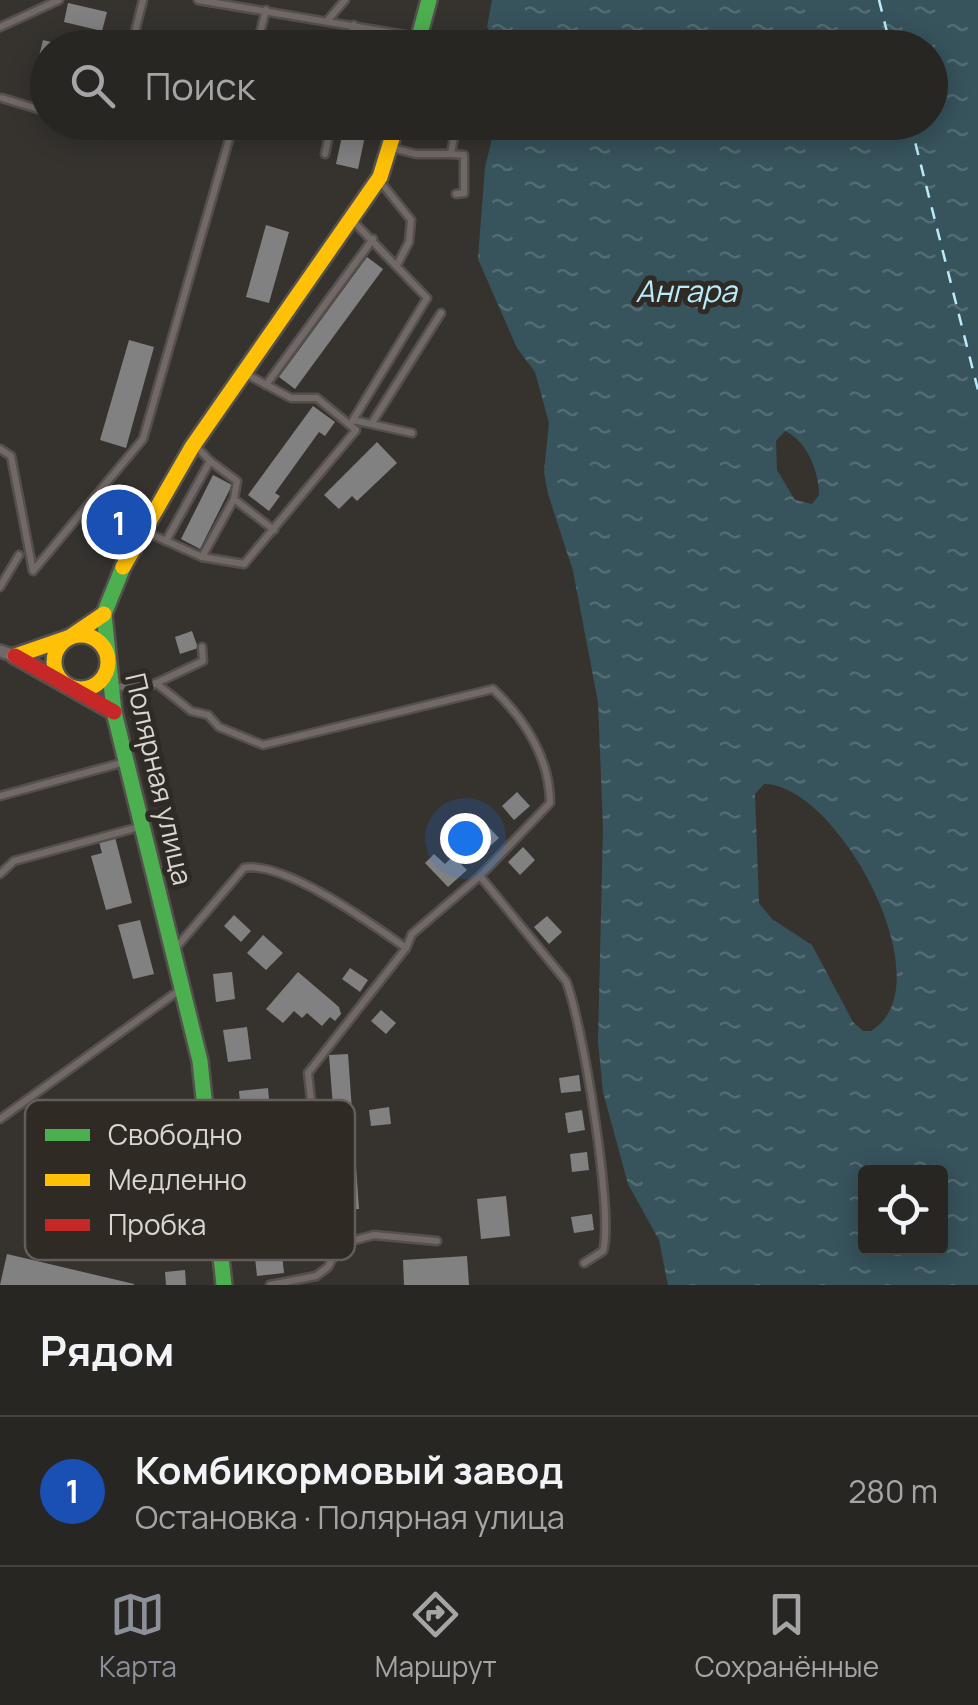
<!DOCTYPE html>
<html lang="ru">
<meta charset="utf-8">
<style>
:root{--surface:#282623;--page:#343230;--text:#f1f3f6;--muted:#a5a5a6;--line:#444341;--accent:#8c9099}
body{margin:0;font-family:Manrope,sans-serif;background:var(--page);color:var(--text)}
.controls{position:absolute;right:30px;bottom:30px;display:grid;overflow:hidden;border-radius:10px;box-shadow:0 5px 25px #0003}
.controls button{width:90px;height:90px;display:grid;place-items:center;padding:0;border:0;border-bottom:2px solid var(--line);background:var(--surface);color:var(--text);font:50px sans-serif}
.you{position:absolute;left:465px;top:838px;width:35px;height:35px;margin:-25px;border:8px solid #fff;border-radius:50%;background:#1a73e8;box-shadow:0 0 0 15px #1a73e833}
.badge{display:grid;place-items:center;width:65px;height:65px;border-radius:50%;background:var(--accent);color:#fff;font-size:32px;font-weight:700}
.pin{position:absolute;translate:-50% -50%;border:5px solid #fff;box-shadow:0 2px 10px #0006}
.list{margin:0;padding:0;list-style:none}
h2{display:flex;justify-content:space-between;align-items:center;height:130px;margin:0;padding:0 40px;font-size:42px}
h2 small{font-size:32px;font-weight:400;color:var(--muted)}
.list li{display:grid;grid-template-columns:65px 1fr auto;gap:30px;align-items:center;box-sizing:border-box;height:150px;padding:0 40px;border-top:2px solid var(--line)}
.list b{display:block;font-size:38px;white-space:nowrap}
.list p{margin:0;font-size:32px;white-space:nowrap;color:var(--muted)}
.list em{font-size:32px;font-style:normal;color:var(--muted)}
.icon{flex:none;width:55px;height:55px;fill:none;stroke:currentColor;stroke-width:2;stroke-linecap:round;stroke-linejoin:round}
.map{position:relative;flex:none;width:978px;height:1285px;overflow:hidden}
.search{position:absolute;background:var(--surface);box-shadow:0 5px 25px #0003;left:30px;right:30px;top:30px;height:110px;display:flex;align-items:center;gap:25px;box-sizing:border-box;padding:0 35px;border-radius:55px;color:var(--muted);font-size:38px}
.sheet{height:280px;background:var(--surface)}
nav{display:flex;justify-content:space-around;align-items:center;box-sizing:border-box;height:140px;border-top:2px solid var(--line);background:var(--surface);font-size:28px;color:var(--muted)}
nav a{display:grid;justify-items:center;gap:5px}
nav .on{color:var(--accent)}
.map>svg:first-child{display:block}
.water{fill:url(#water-ripples);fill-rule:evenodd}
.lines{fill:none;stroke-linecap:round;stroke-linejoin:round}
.ferry{stroke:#b9ebfd;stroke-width:2.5;stroke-dasharray:12 10;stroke-linecap:butt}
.building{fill:#828182}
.lane-casing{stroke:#53504d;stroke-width:11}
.street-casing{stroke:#53504d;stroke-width:16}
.fast-casing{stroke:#53504d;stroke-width:20}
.slow-casing{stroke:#53504d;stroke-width:20}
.jam-casing{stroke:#53504d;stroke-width:20}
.lane{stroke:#726967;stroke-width:6}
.street{stroke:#726967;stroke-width:11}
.fast{stroke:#4caf50;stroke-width:15}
.slow{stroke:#ffc107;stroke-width:15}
.jam{stroke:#c62828;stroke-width:15}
.labels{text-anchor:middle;stroke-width:10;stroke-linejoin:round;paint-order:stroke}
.street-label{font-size:28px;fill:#d9d6d1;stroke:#2f2a23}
.water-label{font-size:30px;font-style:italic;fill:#b9ebfd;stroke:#2f2a23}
.key{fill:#2f2a23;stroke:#625e57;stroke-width:2.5}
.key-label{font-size:28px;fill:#d9d6d1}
</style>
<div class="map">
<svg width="978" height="1285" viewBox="0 0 978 1285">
<defs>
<pattern id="water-ripples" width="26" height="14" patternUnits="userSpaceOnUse" patternTransform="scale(2.5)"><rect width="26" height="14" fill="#37535c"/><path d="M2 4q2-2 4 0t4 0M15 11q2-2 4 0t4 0" fill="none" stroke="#536b72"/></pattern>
</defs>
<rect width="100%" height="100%" fill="#36332f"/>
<path class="water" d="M 492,0 L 978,0 L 978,1285 L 668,1285 L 659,1240 L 628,1184 L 603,1092 L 598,1042 L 603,827 L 598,702 L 573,571 L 548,494 L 544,472 L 549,423 L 535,372 L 517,348 L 478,259 L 485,167 L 496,123 L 930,122 L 930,48 L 498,47 L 487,27 ZM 785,431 C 807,441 819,471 819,495 L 812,504 L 795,500 L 777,470 L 776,441 ZM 764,784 C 838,784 947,985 871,1031 L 863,1031 L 853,1022 L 812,945 L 772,919 L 759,903 L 755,794 ZM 866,1172 L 940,1172 L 940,1248 L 866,1248 Z"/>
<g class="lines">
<g class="ferry">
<path d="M 879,0 L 891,48"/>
<path d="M 910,122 L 978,390"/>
</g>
</g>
<g class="building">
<path d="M 68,3 L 107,12 L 102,31 L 64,22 Z"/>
<path d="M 43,40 L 67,46 L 48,48 L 48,84 L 33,81 Z"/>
<path d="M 345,122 L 368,122 L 358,169 L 336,164 Z"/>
<path d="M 266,225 L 289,232 L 269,303 L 246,297 Z"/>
<path d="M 367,257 L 383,269 L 295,389 L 279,377 Z"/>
<path d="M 129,340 L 154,347 L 126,448 L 100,440 Z"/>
<path d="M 313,406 L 335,422 L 325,436 L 319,432 L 275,493 L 280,496 L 269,511 L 248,495 Z"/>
<path d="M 377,442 L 397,463 L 357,501 L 352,496 L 339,509 L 324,495 Z"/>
<path d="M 213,475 L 232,485 L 200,549 L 181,539 Z"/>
<path d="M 192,631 L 198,648 L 180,654 L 175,637 Z"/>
<path d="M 517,792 L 530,806 L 514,820 L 502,806 Z"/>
<path d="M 485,823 L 499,838 L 480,855 L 466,840 Z"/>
<path d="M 115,837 L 132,903 L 106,910 L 91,856 L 102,853 L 99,842 Z"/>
<path d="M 523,847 L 535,860 L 520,875 L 508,862 Z"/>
<path d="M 434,854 L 445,864 L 453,856 L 467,870 L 448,887 L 425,863 Z"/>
<path d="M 234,915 L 251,931 L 241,942 L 224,926 Z"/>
<path d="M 547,916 L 562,932 L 549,944 L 534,927 Z"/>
<path d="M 140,920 L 154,974 L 133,979 L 118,925 Z"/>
<path d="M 263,935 L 283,953 L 266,970 L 247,953 Z"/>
<path d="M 350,968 L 368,980 L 360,992 L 342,979 Z"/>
<path d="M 232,972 L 235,999 L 216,1002 L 213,974 Z"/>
<path d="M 298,972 L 339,1007 L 341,1014 L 335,1021 L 330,1017 L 322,1026 L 307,1013 L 302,1018 L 294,1011 L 283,1023 L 266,1009 Z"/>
<path d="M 381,1010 L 396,1023 L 386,1034 L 371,1021 Z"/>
<path d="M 247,1027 L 251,1059 L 228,1062 L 223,1030 Z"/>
<path d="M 348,1054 L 359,1209 L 341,1210 L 329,1055 Z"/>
<path d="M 579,1075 L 581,1091 L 561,1093 L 559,1078 Z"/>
<path d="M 268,1088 L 276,1174 L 247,1177 L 239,1091 Z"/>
<path d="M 389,1107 L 391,1124 L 371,1126 L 369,1110 Z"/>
<path d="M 582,1110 L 585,1130 L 568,1133 L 565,1113 Z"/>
<path d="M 587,1152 L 589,1170 L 572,1172 L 570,1154 Z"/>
<path d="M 506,1196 L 510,1236 L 481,1239 L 477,1199 Z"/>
<path d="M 277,1207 L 284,1273 L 257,1276 L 250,1211 Z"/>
<path d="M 592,1214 L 594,1230 L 574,1233 L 571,1217 Z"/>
<path d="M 7,1254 L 134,1284 L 134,1285 L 0,1285 Z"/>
<path d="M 467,1256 L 469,1285 L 404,1285 L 403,1260 Z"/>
<path d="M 185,1270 L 186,1285 L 166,1285 L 165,1272 Z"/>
</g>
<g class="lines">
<g class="lane-casing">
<g id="lane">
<path d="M 198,0 L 417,37"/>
<path d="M 328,20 L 345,0"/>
<path d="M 0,27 L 59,0"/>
<path d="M 131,48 L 143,0"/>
<path d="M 256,48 L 266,10"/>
<path d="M 349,48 L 354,25"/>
<path d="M 2,98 L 48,112"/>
<path d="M 83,122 L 109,130 L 111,122"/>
<path d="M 392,148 L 416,154 L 451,154 L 454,137"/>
<path d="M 325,154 L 332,122"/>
<path d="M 451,154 L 464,155 L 464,193 L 456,194"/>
<path d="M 379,180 L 411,220 L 409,242 L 397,265"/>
<path d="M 266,385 L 373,239"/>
<path d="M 353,420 L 412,433"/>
<path d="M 372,423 L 441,313"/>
<path d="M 350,425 L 427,298 L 353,221"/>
<path d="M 0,449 L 11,456 L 33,571 L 143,439 L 234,122"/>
<path d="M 210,461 L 237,481 L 234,499 L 274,530"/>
<path d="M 146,532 L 202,557 L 244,564 L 356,430 L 317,398 L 291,398 L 246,374"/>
<path d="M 166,541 L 210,461 L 195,445"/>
<path d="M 202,557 L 234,499"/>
<path d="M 0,587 L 19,555"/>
<path d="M 156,683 L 191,711 L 208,715 L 219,727 L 263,745 L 493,689 C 524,718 550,758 550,803 L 480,876"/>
<path d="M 112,687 L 150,686 L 203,661 L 202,647"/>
<path d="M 0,796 L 125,762"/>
<path d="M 0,874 L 14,861 L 139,827"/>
<path d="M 174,950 L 244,868 C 284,860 373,925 406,948 L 412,934 L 480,876 L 566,981 C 582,1020 614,1214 603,1251 L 584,1263"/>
<path d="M 0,1119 L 181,989"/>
<path d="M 321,1190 L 308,1073 L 406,948"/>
<path d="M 217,1200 L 321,1190 L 332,1228"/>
<path d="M 337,1239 L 340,1244 L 374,1235 L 437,1241"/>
<path d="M 270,1285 L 316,1276 L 328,1267 L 340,1244"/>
</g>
</g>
<g class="street-casing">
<path id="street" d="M 0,651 L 15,656"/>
</g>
<g class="fast-casing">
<g id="fast">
<path d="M 416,48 L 429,0"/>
<path d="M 123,567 L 104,614 L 114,712 L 200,1061 L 224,1285"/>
</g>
</g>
<g class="slow-casing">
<g id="slow">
<path d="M 123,567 L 192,447 L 380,177 L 397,122"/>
<circle cx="81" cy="662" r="27"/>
<path d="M 15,656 L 70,637 L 104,614"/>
</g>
</g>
<g class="jam-casing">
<path id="jam" d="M 15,656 L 114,712"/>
</g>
<use href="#lane" class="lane"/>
<use href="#street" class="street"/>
<use href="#fast" class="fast"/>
<use href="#slow" class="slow"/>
<use href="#jam" class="jam"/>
</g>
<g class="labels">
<g class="street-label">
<text transform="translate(159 779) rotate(77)" y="10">Полярная улица</text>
</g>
<g class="water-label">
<text x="686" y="302">Ангара</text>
</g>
</g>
<rect x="25" y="1100" width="330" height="160" rx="15" class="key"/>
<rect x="45" y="1129" width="45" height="12" fill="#4caf50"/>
<rect x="45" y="1174" width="45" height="12" fill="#ffc107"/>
<rect x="45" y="1219" width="45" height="12" fill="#c62828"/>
<g class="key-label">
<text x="108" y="1145">Свободно</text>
<text x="108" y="1190">Медленно</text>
<text x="108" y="1235">Пробка</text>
</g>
</svg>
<div class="controls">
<button><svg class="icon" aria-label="locate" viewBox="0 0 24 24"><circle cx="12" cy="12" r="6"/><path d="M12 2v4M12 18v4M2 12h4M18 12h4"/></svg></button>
</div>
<div class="you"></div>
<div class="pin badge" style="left:119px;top:522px;background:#1a4fb4">1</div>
<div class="search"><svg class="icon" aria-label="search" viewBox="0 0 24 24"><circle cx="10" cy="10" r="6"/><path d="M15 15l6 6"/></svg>Поиск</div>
</div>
<section class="sheet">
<h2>Рядом<small></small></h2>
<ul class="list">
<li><span class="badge" style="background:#1a4fb4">1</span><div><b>Комбикормовый завод</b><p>Остановка · Полярная улица</p></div><em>280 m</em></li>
</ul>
</section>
<nav>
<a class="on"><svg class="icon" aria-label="map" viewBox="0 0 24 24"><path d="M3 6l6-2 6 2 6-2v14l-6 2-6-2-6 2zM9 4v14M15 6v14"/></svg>Карта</a>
<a><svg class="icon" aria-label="directions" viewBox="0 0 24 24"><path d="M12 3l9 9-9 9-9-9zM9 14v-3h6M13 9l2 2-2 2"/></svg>Маршрут</a>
<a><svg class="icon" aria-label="saved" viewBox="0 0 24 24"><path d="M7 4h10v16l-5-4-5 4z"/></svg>Сохранённые</a>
</nav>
